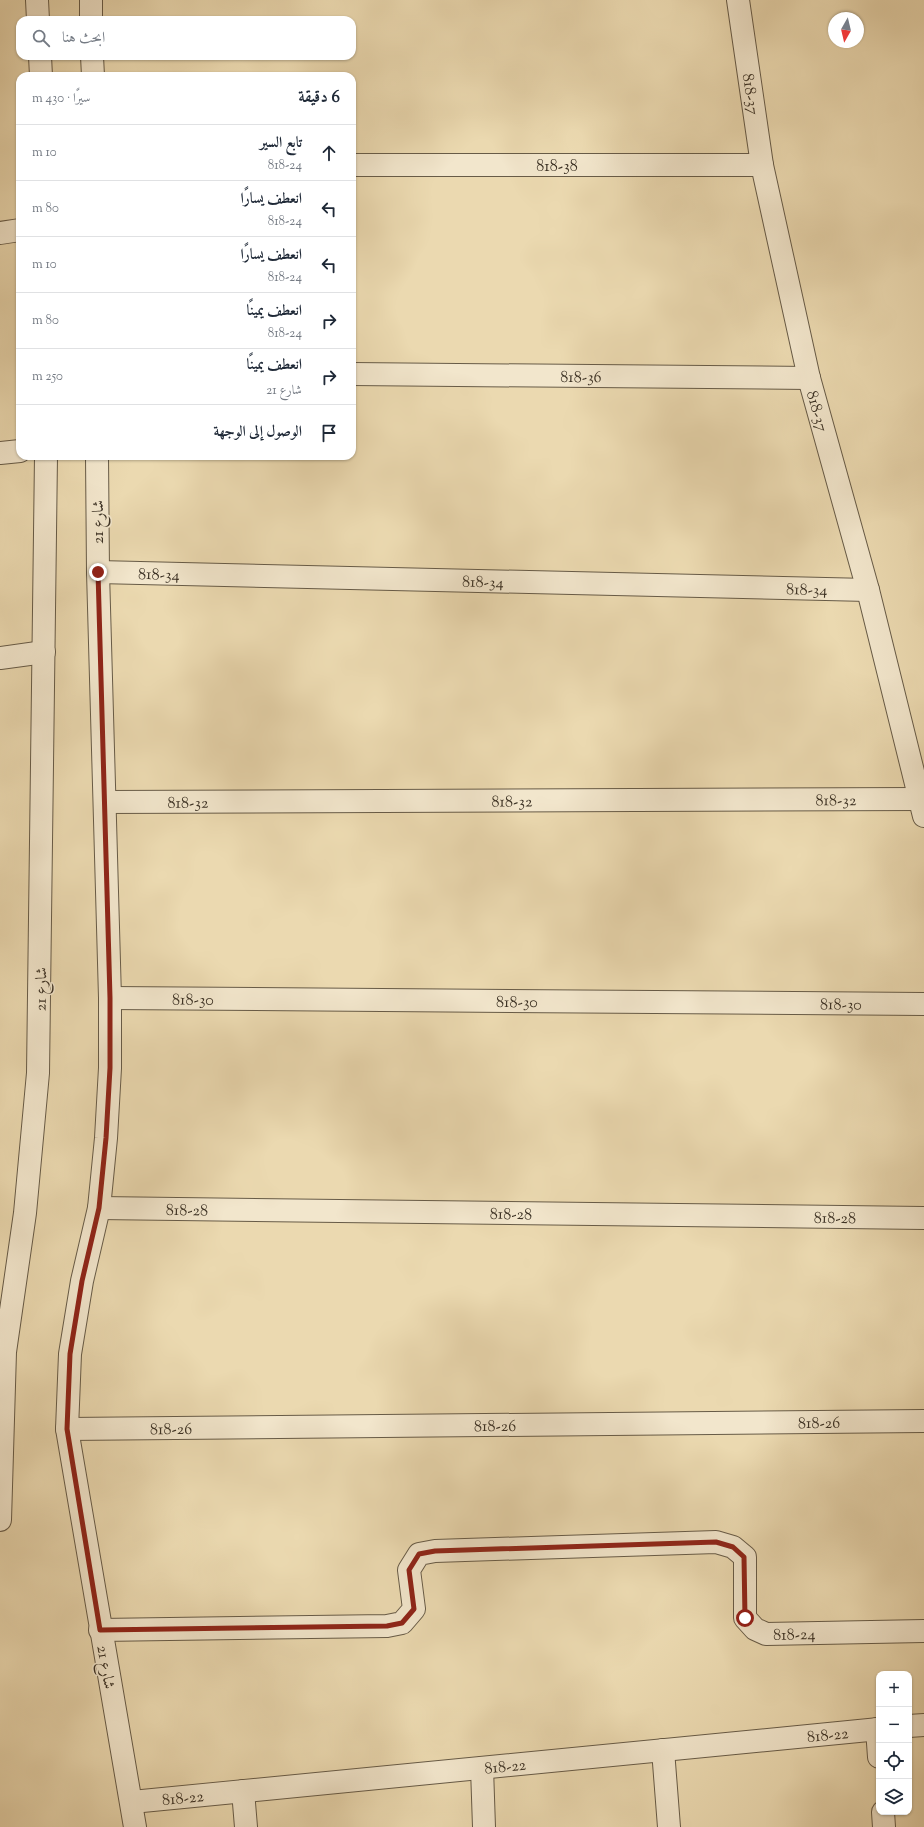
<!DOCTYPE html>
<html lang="ar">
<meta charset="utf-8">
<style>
:root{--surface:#fff;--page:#f6f6f7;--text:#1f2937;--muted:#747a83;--line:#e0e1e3}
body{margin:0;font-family:"Sorts Mill Goudy",Amiri,serif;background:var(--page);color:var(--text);direction:rtl}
.controls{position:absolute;right:12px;bottom:12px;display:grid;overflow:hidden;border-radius:8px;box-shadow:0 1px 3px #0004}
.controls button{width:36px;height:36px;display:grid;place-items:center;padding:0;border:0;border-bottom:1px solid var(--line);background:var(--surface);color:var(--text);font:20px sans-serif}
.compass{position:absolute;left:828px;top:12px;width:36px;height:36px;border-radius:50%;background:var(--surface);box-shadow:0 1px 3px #0004;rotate:188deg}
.stop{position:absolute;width:12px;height:12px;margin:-9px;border:3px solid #8f2418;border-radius:50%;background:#fff}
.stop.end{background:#8f2418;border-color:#fff;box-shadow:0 1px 4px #0008}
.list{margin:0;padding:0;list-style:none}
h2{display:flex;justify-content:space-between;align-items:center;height:52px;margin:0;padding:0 16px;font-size:17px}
h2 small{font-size:13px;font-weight:400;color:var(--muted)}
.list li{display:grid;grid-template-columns:26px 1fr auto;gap:12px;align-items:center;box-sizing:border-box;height:56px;padding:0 16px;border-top:1px solid var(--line)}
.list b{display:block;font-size:15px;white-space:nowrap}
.list p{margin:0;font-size:13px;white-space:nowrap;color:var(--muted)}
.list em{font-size:13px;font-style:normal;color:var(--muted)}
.icon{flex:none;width:22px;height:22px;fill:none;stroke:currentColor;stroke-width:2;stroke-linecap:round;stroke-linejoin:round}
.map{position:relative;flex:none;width:924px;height:1827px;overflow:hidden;direction:ltr}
.search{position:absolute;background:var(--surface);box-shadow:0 1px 3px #0004;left:16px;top:16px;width:340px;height:44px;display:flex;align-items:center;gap:10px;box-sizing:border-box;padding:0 14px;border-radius:12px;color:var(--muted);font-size:15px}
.panel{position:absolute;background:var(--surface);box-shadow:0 1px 3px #0004;left:16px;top:72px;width:340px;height:388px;border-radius:12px;direction:rtl}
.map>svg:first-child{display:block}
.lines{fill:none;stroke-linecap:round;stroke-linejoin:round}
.minor-casing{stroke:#675b47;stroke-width:24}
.minor{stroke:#f2e6cc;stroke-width:22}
.route{stroke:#8f2418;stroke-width:5}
.labels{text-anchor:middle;stroke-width:3;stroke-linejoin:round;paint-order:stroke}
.street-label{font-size:16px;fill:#3b3124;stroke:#f2e6cc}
</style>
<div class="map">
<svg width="924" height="1827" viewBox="0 0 924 1827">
<rect width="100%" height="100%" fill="#ebd9b0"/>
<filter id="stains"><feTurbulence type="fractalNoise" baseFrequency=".005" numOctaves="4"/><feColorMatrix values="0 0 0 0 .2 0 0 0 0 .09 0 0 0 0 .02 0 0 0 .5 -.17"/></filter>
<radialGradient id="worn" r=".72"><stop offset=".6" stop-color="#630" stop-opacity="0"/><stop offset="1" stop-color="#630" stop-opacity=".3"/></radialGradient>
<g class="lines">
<g class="minor-casing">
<g id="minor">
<path d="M 37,0 L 38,20"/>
<path d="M 91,0 L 91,20"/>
<path id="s1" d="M 738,0 L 762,165 L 809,378 L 868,590 L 924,816"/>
<path d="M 40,56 L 41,76"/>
<path d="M 92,56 L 93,76"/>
<path id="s2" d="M 352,165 L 762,165"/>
<path d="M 0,233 L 20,230"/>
<path id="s3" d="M 352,374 L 809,378"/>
<path d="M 0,453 L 20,451"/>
<path d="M 97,456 L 98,572 L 110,998 L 110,1068 L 106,1138 L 99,1208 L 82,1281 L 70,1354 L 67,1429 L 135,1827"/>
<path id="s4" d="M 98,572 L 868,590"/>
<path d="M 0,658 L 44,652"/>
<path id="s5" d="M 105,802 L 920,799"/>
<path id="s6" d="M 110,998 L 924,1004"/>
<path id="s7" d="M 99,1208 L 924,1218"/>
<path id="s8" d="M 67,1429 L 924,1421"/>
<path d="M 0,1520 L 5,1352 L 25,1213 L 38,1073 L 46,456"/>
<path id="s9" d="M 100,1630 L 387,1626 L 402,1623 L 414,1609 L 409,1570 L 419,1554 L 435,1551 L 716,1542 L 733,1547 L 745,1557 L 745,1618 L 755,1629 L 766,1634 L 924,1631"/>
<path d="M 909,1726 L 924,1725"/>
<path d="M 877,1729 L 879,1757"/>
<path d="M 663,1750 L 669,1827"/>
<path d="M 482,1768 L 484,1827"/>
<path d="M 243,1791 L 246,1827"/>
<path id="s10" d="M 132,1802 L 879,1729"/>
<path d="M 883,1812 L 884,1827"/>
</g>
</g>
<use href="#minor" class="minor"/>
</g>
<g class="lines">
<path class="route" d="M 98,572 L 110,998 L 110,1068 L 106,1138 L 99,1208 L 82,1281 L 70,1354 L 67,1429 L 100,1630 L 387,1626 L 402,1623 L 414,1609 L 409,1570 L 419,1554 L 435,1551 L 716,1542 L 733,1547 L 744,1557 L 745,1618"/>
</g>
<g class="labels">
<g class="street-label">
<text dy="6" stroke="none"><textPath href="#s1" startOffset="95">818-37</textPath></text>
<text dy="6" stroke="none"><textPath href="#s2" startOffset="205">818-38</textPath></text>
<text dy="6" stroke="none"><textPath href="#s3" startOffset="229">818-36</textPath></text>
<text dy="6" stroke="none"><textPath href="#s1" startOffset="419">818-37</textPath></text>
<text transform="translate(97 522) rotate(-90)" y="6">شارع 21</text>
<text dy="6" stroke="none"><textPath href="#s4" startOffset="61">818-34</textPath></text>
<text dy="6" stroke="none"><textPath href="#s4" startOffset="385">818-34</textPath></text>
<text dy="6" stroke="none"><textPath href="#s4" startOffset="709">818-34</textPath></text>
<text dy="6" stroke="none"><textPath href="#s5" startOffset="731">818-32</textPath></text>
<text dy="6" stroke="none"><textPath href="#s5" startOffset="407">818-32</textPath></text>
<text dy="6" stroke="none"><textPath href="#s5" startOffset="83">818-32</textPath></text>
<text transform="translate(40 989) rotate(-89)" y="6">شارع 21</text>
<text dy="6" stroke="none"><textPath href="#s6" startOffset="83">818-30</textPath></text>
<text dy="6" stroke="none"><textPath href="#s6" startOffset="407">818-30</textPath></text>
<text dy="6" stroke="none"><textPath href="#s6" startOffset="731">818-30</textPath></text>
<text dy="6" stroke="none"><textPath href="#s7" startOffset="88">818-28</textPath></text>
<text dy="6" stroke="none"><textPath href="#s7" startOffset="412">818-28</textPath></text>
<text dy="6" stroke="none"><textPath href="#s7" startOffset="736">818-28</textPath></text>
<text dy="6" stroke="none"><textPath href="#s8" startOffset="752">818-26</textPath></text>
<text dy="6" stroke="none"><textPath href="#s8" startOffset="428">818-26</textPath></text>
<text dy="6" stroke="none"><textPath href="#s8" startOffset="104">818-26</textPath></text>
<text dy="6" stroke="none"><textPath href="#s9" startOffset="826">818-24</textPath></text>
<text transform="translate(107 1667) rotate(80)" y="6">شارع 21</text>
<text dy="6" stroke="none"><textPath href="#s10" startOffset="699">818-22</textPath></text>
<text dy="6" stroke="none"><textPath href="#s10" startOffset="375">818-22</textPath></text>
<text dy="6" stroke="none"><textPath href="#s10" startOffset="51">818-22</textPath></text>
</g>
</g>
<rect width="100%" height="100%" filter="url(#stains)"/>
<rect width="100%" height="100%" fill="url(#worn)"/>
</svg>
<div class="controls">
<button>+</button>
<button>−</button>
<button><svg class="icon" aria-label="locate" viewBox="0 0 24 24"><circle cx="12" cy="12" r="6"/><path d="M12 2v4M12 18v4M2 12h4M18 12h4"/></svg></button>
<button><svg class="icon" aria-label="layers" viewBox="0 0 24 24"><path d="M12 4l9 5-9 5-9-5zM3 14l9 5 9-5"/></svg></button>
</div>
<svg class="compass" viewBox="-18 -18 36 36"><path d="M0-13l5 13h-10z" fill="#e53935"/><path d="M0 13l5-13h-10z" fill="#747a83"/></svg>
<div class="stop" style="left:745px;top:1618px"></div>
<div class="stop end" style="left:98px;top:572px"></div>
<div class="search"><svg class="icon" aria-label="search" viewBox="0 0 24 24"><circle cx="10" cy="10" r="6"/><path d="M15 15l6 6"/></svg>ابحث هنا</div>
<section class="panel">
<h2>6 دقيقة<small>سيرًا · 430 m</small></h2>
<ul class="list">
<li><svg class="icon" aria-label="ahead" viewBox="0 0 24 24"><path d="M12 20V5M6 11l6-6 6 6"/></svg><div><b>تابع السير</b><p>818-24</p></div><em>10 m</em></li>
<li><svg class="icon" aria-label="left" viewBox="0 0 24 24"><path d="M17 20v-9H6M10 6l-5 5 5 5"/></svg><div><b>انعطف يسارًا</b><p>818-24</p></div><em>80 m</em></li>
<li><svg class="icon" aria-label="left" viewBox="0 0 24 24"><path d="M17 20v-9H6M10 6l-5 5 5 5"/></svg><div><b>انعطف يسارًا</b><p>818-24</p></div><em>10 m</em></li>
<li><svg class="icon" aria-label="right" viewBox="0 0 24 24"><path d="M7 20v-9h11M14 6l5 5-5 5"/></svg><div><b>انعطف يمينًا</b><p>818-24</p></div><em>80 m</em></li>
<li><svg class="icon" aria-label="right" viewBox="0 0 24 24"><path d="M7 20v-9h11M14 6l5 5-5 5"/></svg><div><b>انعطف يمينًا</b><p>شارع 21</p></div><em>250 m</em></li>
<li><svg class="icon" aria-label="arrive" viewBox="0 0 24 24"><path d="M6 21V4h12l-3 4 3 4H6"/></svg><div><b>الوصول إلى الوجهة</b></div></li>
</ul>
</section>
</div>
